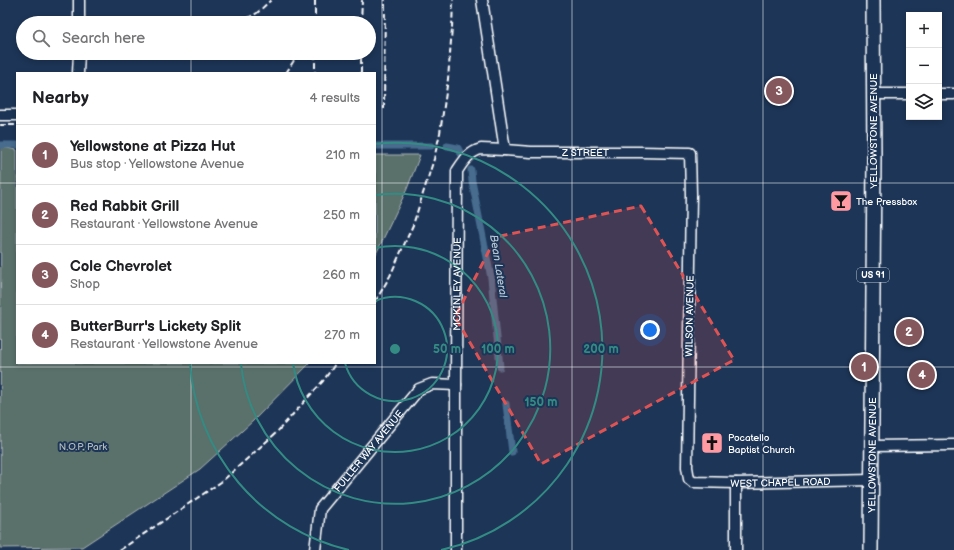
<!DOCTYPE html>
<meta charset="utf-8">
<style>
:root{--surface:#fff;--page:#f2f2f2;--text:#202124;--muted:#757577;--line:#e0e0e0;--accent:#84575d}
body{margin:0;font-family:"Balsamiq Sans",sans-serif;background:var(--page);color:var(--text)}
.controls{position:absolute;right:12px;top:12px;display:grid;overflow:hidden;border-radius:0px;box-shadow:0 2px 6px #0003}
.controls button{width:36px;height:36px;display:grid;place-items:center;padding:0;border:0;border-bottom:1px solid var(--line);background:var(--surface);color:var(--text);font:20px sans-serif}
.you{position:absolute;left:650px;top:330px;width:14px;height:14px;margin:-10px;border:3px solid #fff;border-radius:50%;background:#1a73e8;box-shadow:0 0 0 6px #1a73e833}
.badge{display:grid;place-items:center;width:26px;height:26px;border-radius:50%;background:var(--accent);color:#fff;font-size:13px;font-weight:700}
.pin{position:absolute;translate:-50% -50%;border:2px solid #fff;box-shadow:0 1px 4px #0006}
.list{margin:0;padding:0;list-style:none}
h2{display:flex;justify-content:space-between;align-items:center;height:52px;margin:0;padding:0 16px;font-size:17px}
h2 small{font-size:13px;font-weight:400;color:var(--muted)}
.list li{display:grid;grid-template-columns:26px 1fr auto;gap:12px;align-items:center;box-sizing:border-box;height:60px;padding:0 16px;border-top:1px solid var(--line)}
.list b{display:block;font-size:15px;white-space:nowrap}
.list p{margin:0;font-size:13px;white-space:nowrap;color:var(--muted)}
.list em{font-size:13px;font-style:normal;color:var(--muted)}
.icon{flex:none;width:22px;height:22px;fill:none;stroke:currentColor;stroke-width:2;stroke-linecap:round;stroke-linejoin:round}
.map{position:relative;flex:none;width:954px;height:550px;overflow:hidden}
.search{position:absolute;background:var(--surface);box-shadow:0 2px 6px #0003;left:16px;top:16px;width:360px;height:44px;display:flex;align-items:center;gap:10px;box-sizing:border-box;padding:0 14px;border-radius:22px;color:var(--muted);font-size:15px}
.panel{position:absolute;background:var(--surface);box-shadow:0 2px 6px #0003;left:16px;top:72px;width:360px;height:292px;border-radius:0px}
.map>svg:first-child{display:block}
.green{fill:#5a6f6b;stroke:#acb7b5}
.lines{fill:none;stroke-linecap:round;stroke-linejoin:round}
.canal{stroke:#476c8e;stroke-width:7}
.minor-casing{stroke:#fff;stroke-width:13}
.major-casing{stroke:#fff;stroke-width:16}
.minor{stroke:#1d3557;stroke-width:10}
.major{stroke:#1d3557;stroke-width:13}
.rail{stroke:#fff;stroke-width:2;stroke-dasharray:6 3;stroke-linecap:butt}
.marked{fill:#de5353;fill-opacity:0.2;stroke:#de5353;stroke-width:3;stroke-dasharray:8 5;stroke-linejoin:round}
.grid{fill:none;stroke:#fff;stroke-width:1;stroke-opacity:0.55}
.ring{fill:none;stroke:#338b84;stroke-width:2}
.labels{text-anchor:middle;stroke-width:4;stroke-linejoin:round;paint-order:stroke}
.shield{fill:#1d3557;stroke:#bbc2cd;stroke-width:1}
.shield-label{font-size:9px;font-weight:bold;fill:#fff}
.street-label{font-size:10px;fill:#fff;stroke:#1d3557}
.poi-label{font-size:10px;fill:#fff;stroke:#1d3557;text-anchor:start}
.park-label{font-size:10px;fill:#b5bebc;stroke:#1d3557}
.water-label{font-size:11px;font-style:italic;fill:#b5c4d2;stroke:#1d3557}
.centre{fill:#338b84;stroke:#1d3557;stroke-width:2}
.ring-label{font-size:12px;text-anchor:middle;font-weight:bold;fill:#338b84;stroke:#1d3557;stroke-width:4;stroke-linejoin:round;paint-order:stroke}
</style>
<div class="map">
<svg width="954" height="550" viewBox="0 0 954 550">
<rect width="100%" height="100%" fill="#1d3557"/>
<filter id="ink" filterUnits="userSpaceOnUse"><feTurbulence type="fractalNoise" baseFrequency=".025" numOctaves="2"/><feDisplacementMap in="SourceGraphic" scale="8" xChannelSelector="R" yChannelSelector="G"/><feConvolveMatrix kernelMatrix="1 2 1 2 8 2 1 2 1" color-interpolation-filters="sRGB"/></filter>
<g filter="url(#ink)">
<g class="green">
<path d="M 1,147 L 17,150 L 17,363 L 310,363 L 253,421 L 200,469 L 82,547 L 0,548 Z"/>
<path d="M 375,155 L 420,155 L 407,189 L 375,256 Z"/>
</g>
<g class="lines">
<g class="canal">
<path d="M 0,145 L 17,145"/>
<path d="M 375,146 L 431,146"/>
<path d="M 447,146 L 458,148 L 461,154"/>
<path d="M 471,170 L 472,181 L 491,278 L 500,367"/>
<path d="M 506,404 L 512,452"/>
</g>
<g class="minor-casing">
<g id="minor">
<path d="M 79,0 L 79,23"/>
<path d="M 482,0 L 505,150"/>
<path d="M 78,73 L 79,53"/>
<path d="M 874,94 L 909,94"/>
<path d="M 939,94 L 954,94"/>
<path d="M 0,115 L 17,115"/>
<path d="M 872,446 L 954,445"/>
<path d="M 736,483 L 736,550"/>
<path id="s1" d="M 315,550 L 320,509 L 419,389 L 432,384 L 456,385"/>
<path id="s2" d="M 456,550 L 456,385 L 457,171 C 463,162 469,152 481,149 L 505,150 L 531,152 L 641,152 L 690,153 L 691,194 L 687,467 L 689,479 L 693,482 L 736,483 L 872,480"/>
</g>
</g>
<g class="major-casing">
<g id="major">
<path id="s3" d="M 871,550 L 874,159 L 873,0"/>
</g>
</g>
<use href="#minor" class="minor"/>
<use href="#major" class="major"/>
<g class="rail">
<path d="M 315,0 L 315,23"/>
<path d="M 239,23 L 257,13 L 271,0"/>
<path d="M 361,23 L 362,0"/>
<path d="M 315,53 L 315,73"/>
<path d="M 286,73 L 293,62 L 298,53"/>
<path d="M 361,73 L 361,53"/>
<path d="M 384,109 L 385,0"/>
<path d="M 0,125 L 17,125"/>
<path d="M 375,302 L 390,276 L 413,225 L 434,159 L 440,133 L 448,79 L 452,28 L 453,0"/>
<path d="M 120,550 L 221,482 L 276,433 L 323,381 L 336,363"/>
</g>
</g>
</g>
<path class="marked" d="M 641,206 L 734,360 L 541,464 L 455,317 L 496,237 Z"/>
<path class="grid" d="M 191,0 L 191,23M 382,0 L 382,550M 572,0 L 572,550M 763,0 L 763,550M 191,53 L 191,73M 0,183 L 17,183M 375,183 L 954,183M 191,363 L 191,550M 0,367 L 954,367"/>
<g class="ring">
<path d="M375 301A52 52 0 1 1 345 363"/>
<path d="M375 248A103 103 0 1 1 293 363"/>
<path d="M376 195A155 155 0 1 1 241 364"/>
<path d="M349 550A206 206 0 0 1 190 363M375 144A206 206 0 0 1 441 550"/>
</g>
<defs>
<g id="bar-square" transform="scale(1.15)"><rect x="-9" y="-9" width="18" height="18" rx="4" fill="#ff9aa2" stroke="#1d3557"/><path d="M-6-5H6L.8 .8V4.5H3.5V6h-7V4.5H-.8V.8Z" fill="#111"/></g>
<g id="church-square" transform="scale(1.15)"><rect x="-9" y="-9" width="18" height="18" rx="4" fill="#ff9aa2" stroke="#1d3557"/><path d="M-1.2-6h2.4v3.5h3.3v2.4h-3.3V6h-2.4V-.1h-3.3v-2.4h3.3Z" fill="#111"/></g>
</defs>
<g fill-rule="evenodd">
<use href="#bar-square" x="841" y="201"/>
<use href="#church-square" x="712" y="443"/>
</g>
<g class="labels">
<rect class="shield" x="857" y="268" width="32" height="14" rx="3"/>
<g class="shield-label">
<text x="873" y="278">US 91</text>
</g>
<g class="street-label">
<text transform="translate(873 131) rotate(-90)" y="4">YELLOWSTONE AVENUE</text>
<text dy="4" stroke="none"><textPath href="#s2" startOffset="517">Z STREET</textPath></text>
<text dy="4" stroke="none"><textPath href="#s2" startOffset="266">MCKINLEY AVENUE</textPath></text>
<text transform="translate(689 316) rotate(-89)" y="4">WILSON AVENUE</text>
<text dy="4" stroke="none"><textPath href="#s1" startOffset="117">FULLER WAY AVENUE</textPath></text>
<text dy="4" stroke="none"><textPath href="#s3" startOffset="95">YELLOWSTONE AVENUE</textPath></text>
<text dy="4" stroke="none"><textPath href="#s2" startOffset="1040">WEST CHAPEL ROAD</textPath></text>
</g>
<g class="poi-label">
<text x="856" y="205">The Pressbox</text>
<text x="728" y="441">Pocatello<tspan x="728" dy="12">Baptist Church</tspan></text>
</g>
<g class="park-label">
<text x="83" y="450">N.O.P. Park</text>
</g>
<g class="water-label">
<text transform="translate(499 266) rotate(81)" y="4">Bean Lateral</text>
</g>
</g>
<circle cx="395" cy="349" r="6" class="centre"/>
<g class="ring-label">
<text x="447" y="353">50 m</text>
<text x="498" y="353">100 m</text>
<text x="601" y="353">200 m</text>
<text x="541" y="406">150 m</text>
</g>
</svg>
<div class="controls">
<button>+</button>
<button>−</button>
<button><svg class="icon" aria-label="layers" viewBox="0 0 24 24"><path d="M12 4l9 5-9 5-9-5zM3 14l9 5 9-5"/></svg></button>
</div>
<div class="you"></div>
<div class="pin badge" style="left:864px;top:367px">1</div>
<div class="pin badge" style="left:909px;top:332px">2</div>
<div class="pin badge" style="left:779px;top:91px">3</div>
<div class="pin badge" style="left:922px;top:375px">4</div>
<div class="search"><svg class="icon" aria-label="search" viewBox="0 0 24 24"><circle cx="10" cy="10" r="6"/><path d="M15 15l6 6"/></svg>Search here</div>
<section class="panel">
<h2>Nearby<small>4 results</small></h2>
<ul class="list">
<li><span class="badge">1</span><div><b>Yellowstone at Pizza Hut</b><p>Bus stop · Yellowstone Avenue</p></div><em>210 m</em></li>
<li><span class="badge">2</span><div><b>Red Rabbit Grill</b><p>Restaurant · Yellowstone Avenue</p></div><em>250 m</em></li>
<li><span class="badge">3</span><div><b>Cole Chevrolet</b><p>Shop</p></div><em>260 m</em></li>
<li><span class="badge">4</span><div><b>ButterBurr's Lickety Split</b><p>Restaurant · Yellowstone Avenue</p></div><em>270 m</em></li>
</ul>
</section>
</div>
